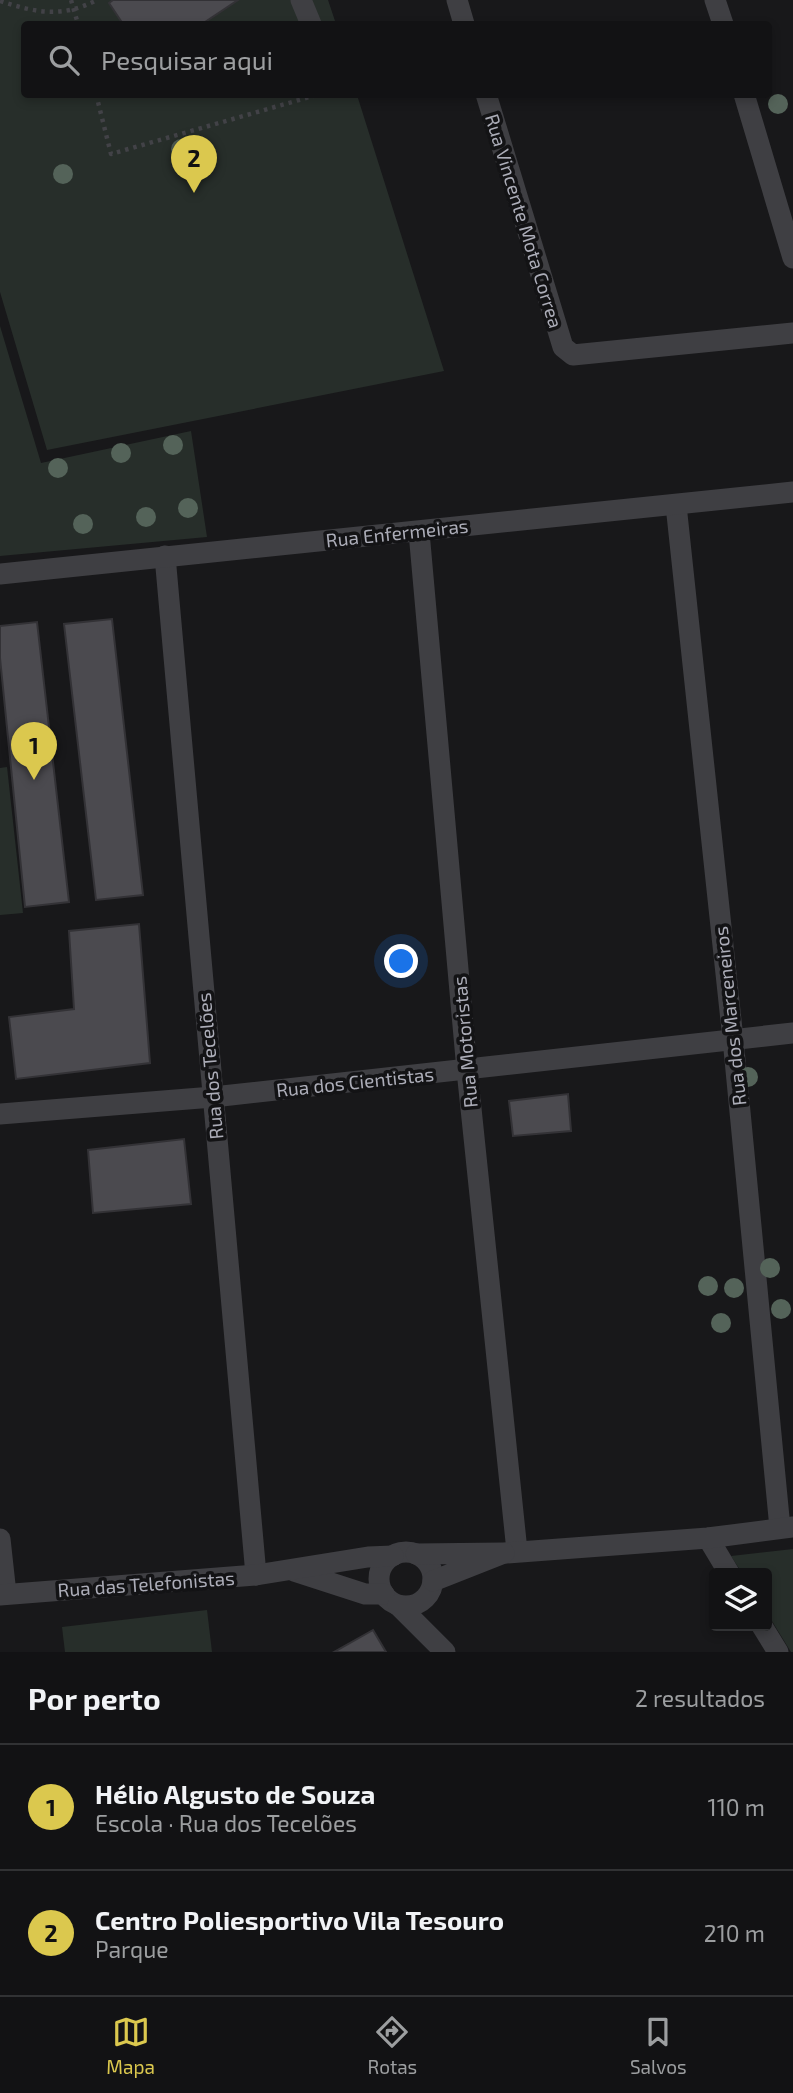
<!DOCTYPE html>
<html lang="pt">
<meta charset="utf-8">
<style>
:root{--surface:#121214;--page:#1f2022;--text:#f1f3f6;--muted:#9c9ea0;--line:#313234;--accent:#dbc84e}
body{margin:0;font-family:"Exo 2",sans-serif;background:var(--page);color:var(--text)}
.controls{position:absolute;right:21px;bottom:21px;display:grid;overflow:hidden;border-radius:7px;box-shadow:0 4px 10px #0003}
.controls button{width:63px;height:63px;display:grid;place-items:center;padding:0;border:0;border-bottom:2px solid var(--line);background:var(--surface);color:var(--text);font:35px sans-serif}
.you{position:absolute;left:402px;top:962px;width:24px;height:24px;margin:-18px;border:5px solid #fff;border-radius:50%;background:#1a73e8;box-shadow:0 0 0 10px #1a73e833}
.badge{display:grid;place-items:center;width:46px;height:46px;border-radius:50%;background:var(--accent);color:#111;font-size:23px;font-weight:700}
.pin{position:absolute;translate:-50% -58px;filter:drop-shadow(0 2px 4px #0008)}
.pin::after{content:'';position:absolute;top:37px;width:24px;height:21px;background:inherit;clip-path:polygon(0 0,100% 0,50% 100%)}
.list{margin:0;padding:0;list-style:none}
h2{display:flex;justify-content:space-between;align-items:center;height:91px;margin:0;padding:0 28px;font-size:30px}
h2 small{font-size:23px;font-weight:400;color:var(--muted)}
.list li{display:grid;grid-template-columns:46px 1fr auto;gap:21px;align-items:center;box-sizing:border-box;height:126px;padding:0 28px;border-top:2px solid var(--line)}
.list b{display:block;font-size:26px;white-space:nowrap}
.list p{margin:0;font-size:23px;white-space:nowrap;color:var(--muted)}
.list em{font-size:23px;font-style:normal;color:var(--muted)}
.icon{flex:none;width:38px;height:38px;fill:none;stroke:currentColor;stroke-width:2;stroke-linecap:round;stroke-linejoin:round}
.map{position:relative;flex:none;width:793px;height:1652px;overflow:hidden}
.search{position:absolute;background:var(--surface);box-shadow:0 4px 10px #0003;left:21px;right:21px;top:21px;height:77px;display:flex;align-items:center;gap:18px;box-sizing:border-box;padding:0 24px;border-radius:7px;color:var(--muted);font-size:26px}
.sheet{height:343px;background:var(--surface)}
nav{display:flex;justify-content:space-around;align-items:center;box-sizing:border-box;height:98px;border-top:2px solid var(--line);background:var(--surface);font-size:19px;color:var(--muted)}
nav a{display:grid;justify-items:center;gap:4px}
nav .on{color:var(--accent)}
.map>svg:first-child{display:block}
.green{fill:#272e2a}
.building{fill:#4b4a4f;stroke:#333236;stroke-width:2}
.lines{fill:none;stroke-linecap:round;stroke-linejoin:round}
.path{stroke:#424247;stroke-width:4.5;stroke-dasharray:3.5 5;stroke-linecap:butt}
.minor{stroke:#3f3f43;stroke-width:21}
.tree{fill:#546359}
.labels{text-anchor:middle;stroke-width:7;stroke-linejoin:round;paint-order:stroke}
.street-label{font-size:19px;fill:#acadb8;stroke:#131315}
</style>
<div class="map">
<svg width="793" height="1652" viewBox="0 0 793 1652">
<rect width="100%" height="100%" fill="#18181a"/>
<g class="green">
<path d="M 0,0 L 328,0 L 336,24 L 24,24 L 24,94 L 357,95 L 444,371 L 47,450 L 0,292 Z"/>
<path d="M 0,326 L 41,463 L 191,431 L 207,537 L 0,556 Z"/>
<path d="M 7,767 L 23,913 L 0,915 L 0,768 Z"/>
<path d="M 793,1549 L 793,1652 L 791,1652 L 767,1613 L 767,1573 L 742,1573 L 731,1556 Z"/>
<path d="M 207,1610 L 212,1652 L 65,1652 L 62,1627 Z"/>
</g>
<g class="building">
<path d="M 113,0 L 238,0 L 202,24 L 123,24 L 109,3 Z"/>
<path d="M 112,619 L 143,895 L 96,900 L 64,624 Z"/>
<path d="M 37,622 L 69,902 L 25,907 L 0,658 L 0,626 Z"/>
<path d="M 139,924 L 150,1063 L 16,1079 L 9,1017 L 74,1009 L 69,931 Z"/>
<path d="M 568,1094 L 571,1131 L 513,1136 L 509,1101 Z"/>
<path d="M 184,1139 L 191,1204 L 93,1213 L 88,1150 Z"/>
<path d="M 373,1630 L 386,1652 L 334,1652 Z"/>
</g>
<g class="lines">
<g class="path">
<path d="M 71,0 L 78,24"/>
<path d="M 0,1 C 37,13 62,18 97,0"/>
<path d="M 96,94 L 111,154 L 320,94"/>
</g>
<g class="minor">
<path d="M 301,0 L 311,24"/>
<path d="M 457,0 L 464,24"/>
<path d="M 715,0 L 723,24"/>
<path d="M 486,94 L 563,347 L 573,355 L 793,333"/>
<path d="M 744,94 L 793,258"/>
<path d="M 676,505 L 733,1039 L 780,1528"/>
<path d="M 419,532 L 467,1070 L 517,1551"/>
<path d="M 165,556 L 256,1575"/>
<path d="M 0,574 L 793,492"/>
<path d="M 0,1114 L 213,1097 L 793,1033"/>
<path d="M 708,1538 L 729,1573"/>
<path d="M 0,1539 L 6,1594"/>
<circle cx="406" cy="1579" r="27"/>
<path d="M 506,1553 L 708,1538 L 793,1527"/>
<path d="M 416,1554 L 504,1553 L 433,1581"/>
<path d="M 294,1571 L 365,1594 L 384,1594"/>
<path d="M 0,1595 L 256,1575 L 368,1557 L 393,1556"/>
<path d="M 398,1605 L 445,1652"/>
<path d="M 762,1626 L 778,1652"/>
</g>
</g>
<g class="tree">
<circle cx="778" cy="104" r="10"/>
<circle cx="181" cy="149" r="10"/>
<circle cx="63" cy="174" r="10"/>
<circle cx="173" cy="445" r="10"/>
<circle cx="121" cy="453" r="10"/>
<circle cx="58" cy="468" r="10"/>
<circle cx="188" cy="508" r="10"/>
<circle cx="146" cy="517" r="10"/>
<circle cx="83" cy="524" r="10"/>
<circle cx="748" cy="1077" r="10"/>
<circle cx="770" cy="1268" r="10"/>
<circle cx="708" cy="1286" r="10"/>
<circle cx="734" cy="1288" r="10"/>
<circle cx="781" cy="1309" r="10"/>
<circle cx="721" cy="1323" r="10"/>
</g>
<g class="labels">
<g class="street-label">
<text transform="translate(524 221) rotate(73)" y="7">Rua Vincente Mota Correa</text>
<text transform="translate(397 533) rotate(-6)" y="7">Rua Enfermeiras</text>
<text transform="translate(730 1016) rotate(-96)" y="7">Rua dos Marceneiros</text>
<text transform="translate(465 1042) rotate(-95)" y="7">Rua Motoristas</text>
<text transform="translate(210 1066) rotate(-95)" y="7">Rua dos Tecelões</text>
<text transform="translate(355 1082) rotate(-6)" y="7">Rua dos Cientistas</text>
<text transform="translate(146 1584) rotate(-4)" y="7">Rua das Telefonistas</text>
</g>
</g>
</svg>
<div class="controls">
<button><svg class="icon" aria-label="layers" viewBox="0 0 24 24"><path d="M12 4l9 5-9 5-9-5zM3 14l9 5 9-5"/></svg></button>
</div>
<div class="you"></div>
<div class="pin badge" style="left:34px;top:780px">1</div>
<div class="pin badge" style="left:194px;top:193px">2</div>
<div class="search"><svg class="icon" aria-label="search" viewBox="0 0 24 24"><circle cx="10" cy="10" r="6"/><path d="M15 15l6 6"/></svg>Pesquisar aqui</div>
</div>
<section class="sheet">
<h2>Por perto<small>2 resultados</small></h2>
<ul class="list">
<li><span class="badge">1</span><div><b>Hélio Algusto de Souza</b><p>Escola · Rua dos Tecelões</p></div><em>110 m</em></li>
<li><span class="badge">2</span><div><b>Centro Poliesportivo Vila Tesouro</b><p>Parque</p></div><em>210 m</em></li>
</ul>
</section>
<nav>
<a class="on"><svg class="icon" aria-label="map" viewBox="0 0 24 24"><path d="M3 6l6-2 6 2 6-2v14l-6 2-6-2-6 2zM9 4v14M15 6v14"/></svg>Mapa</a>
<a><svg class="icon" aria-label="directions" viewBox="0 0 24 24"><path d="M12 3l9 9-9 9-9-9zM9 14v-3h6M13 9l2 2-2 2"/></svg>Rotas</a>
<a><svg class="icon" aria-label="saved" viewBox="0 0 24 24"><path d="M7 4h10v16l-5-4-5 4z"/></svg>Salvos</a>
</nav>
